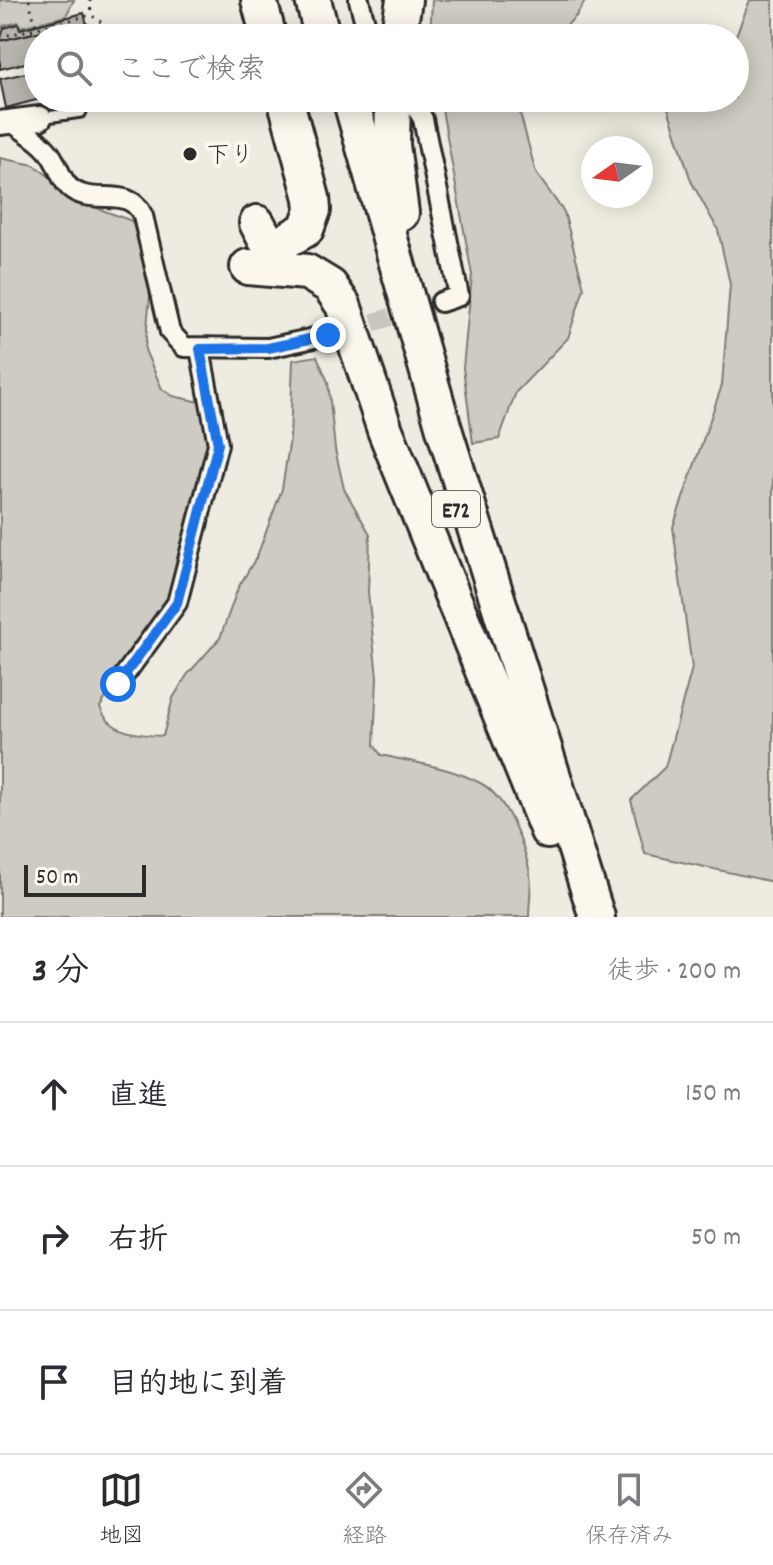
<!DOCTYPE html>
<html lang="ja">
<meta charset="utf-8">
<style>
:root{--surface:#fff;--page:#f2f2f3;--text:#2b2b33;--muted:#7c7c81;--line:#e1e1e2;--accent:#2b2b2b}
body{margin:0;font-family:Dekko,"Klee One",sans-serif;background:var(--page);color:var(--text)}
.compass{position:absolute;left:581px;top:136px;width:72px;height:72px;border-radius:50%;background:var(--surface);box-shadow:0 4px 20px #0003;rotate:256deg}
.scale{position:absolute;left:24px;bottom:20px;width:122px;box-sizing:border-box;padding-left:8px;border:4px solid #2b2b2b;border-top:0;font-size:22px;line-height:28px;white-space:nowrap;color:#2b2b2b;-webkit-text-stroke:6px #fbf7ec;paint-order:stroke}
.stop{position:absolute;width:24px;height:24px;margin:-18px;border:6px solid #1a73e8;border-radius:50%;background:#fff}
.stop.end{background:#1a73e8;border-color:#fff;box-shadow:0 2px 8px #0008}
.list{margin:0;padding:0;list-style:none}
h2{display:flex;justify-content:space-between;align-items:center;height:104px;margin:0;padding:0 32px;font-size:34px}
h2 small{font-size:26px;font-weight:400;color:var(--muted)}
.list li{display:grid;grid-template-columns:52px 1fr auto;gap:24px;align-items:center;box-sizing:border-box;height:144px;padding:0 32px;border-top:2px solid var(--line)}
.list b{display:block;font-size:30px;white-space:nowrap}
.list em{font-size:26px;font-style:normal;color:var(--muted)}
.icon{flex:none;width:44px;height:44px;fill:none;stroke:currentColor;stroke-width:2;stroke-linecap:round;stroke-linejoin:round}
.map{position:relative;flex:none;width:773px;height:917px;overflow:hidden}
.search{position:absolute;background:var(--surface);box-shadow:0 4px 20px #0003;left:24px;right:24px;top:24px;height:88px;display:flex;align-items:center;gap:20px;box-sizing:border-box;padding:0 28px;border-radius:44px;color:var(--muted);font-size:30px}
.sheet{height:536px;background:var(--surface)}
nav{display:flex;justify-content:space-around;align-items:center;box-sizing:border-box;height:112px;border-top:2px solid var(--line);background:var(--surface);font-size:22px;color:var(--muted)}
nav a{display:grid;justify-items:center;gap:4px}
nav .on{color:var(--accent)}
.map>svg:first-child{display:block}
.green{fill:#cecbc2;stroke:#7c7b76;stroke-width:2}
.building{fill:#b8b5ae;stroke:#2b2b2b;stroke-width:2}
.lines{fill:none;stroke-linecap:round;stroke-linejoin:round}
.minor-tunnel{stroke:#c7c5bc;stroke-width:18;stroke-dasharray:18 9;stroke-linecap:butt}
.service-casing{stroke:#2b2b2b;stroke-width:15}
.minor-casing{stroke:#2b2b2b;stroke-width:24}
.tertiary-casing{stroke:#2b2b2b;stroke-width:28}
.motorway-casing{stroke:#2b2b2b;stroke-width:40}
.path{stroke:#2b2b2b;stroke-width:3;stroke-dasharray:2 6;stroke-linecap:butt}
.service{stroke:#fbf7ec;stroke-width:9}
.minor{stroke:#fbf7ec;stroke-width:18}
.tertiary{stroke:#fbf7ec;stroke-width:22}
.motorway{stroke:#fbf7ec;stroke-width:34}
.route{stroke:#1a73e8;stroke-width:10}
.poi-dot{fill:#2b2b2b;stroke:#fbf7ec;stroke-width:3}
.labels{text-anchor:middle;stroke-width:8;stroke-linejoin:round;paint-order:stroke}
.shield{fill:#fbf7ec;stroke:#696865;stroke-width:2}
.shield-label{font-size:22px;font-weight:bold;fill:#2b2b2b}
.poi-label{font-size:24px;fill:#2b2b2b;stroke:#fbf7ec;text-anchor:start}
</style>
<div class="map">
<svg width="773" height="917" viewBox="0 0 773 917">
<rect width="100%" height="100%" fill="#eeebe0"/>
<filter id="ink" filterUnits="userSpaceOnUse"><feTurbulence type="fractalNoise" baseFrequency=".0125" numOctaves="2"/><feDisplacementMap in="SourceGraphic" scale="16" xChannelSelector="R" yChannelSelector="G"/><feConvolveMatrix kernelMatrix="1 2 1 2 8 2 1 2 1" color-interpolation-filters="sRGB"/></filter>
<g filter="url(#ink)">
<g class="green">
<path d="M 0,0 L 74,0 L 66,16 L 20,27 L 19,22 L 3,26 L 0,30 Z"/>
<path d="M 432,0 L 586,0 L 576,16 L 554,38 L 430,38 Z"/>
<path d="M 750,0 L 773,0 L 773,882 L 645,854 L 631,800 L 665,767 L 692,668 L 673,527 L 722,385 L 730,284 L 718,230 L 691,181 L 668,108 L 677,98 L 735,98 L 735,38 Z"/>
<path d="M 440,98 L 516,98 L 536,173 L 564,212 L 584,288 L 568,338 L 516,392 L 499,439 L 473,443 L 463,368 L 472,275 Z"/>
<path d="M 0,158 L 34,165 L 86,204 L 132,221 L 151,284 L 145,350 L 162,389 L 173,396 L 209,404 L 220,425 L 189,565 L 100,707 C 109,733 138,735 163,736 L 173,698 L 187,675 L 220,638 L 238,588 L 257,556 L 282,489 L 290,439 L 293,360 L 317,356 L 328,382 L 335,449 L 344,489 L 370,534 L 368,592 L 377,677 L 374,745 L 381,755 C 415,763 451,767 482,784 C 507,798 525,846 530,874 C 532,887 529,903 529,917 L 0,917 Z"/>
</g>
<g class="building">
<path d="M 84,13 L 90,37 L 77,38 L 74,29 L 64,32 L 63,26 L 0,41 L 4,28 L 18,24 L 20,29 Z"/>
<path d="M 63,26 L 66,38 L 38,38 L 38,60 L 0,69 L 0,41 Z"/>
<path d="M 38,70 L 38,98 L 44,98 L 6,108 L 0,79 Z"/>
</g>
<g class="lines">
<path class="minor-tunnel" d="M 347,330 L 441,302"/>
<g class="service-casing">
<path id="service" d="M 40,118 L 81,112"/>
</g>
<g class="minor-casing">
<g id="minor">
<path d="M 359,0 L 369,38"/>
<path d="M 416,107 L 423,119 L 459,296 L 441,302"/>
<path d="M 12,122 C 23,131 38,139 47,150 C 61,165 59,187 81,194 C 104,202 131,188 143,216 L 170,332 L 184,347 L 268,348 L 328,335"/>
<path d="M 118,684 L 177,603 L 218,444 L 200,349"/>
</g>
</g>
<g class="tertiary-casing">
<path id="tertiary" d="M 0,123 L 40,118"/>
</g>
<g class="motorway-casing">
<g id="motorway">
<path d="M 259,0 L 269,38"/>
<path d="M 313,0 L 323,38"/>
<path d="M 398,38 L 404,0"/>
<path d="M 350,98 L 444,429 L 597,917"/>
<path d="M 393,98 L 392,145 L 401,213"/>
<path d="M 257,223 L 266,240 L 280,244 L 306,229 L 313,210 L 312,198 L 285,98"/>
<path d="M 248,267 L 307,272 L 330,286 L 343,305 L 385,430 L 548,831"/>
</g>
</g>
<g class="path">
<path d="M 29,0 L 36,27"/>
<path d="M 90,0 L 91,15"/>
<path d="M 0,37 L 91,15 L 101,22"/>
</g>
<use href="#service" class="service"/>
<use href="#minor" class="minor"/>
<use href="#tertiary" class="tertiary"/>
<use href="#motorway" class="motorway"/>
</g>
</g>
<g class="lines" filter="url(#ink)">
<path class="route" d="M 118,684 L 177,603 L 218,444 L 200,349 L 268,348 L 328,335"/>
</g>
<circle class="poi-dot" cx="190" cy="154" r="8"/>
<g class="labels">
<rect class="shield" x="432" y="491" width="48" height="36" rx="6"/>
<g class="shield-label">
<text x="456" y="517">E72</text>
</g>
<g class="poi-label">
<text x="206" y="162">下り</text>
</g>
</g>
</svg>
<svg class="compass" viewBox="-18 -18 36 36"><path d="M0-13l5 13h-10z" fill="#e53935"/><path d="M0 13l5-13h-10z" fill="#7c7c81"/></svg>
<div class="scale">50 m</div>
<div class="stop" style="left:118px;top:684px"></div>
<div class="stop end" style="left:328px;top:335px"></div>
<div class="search"><svg class="icon" aria-label="search" viewBox="0 0 24 24"><circle cx="10" cy="10" r="6"/><path d="M15 15l6 6"/></svg>ここで検索</div>
</div>
<section class="sheet">
<h2>3 分<small>徒歩 · 200 m</small></h2>
<ul class="list">
<li><svg class="icon" aria-label="ahead" viewBox="0 0 24 24"><path d="M12 20V5M6 11l6-6 6 6"/></svg><div><b>直進</b></div><em>150 m</em></li>
<li><svg class="icon" aria-label="right" viewBox="0 0 24 24"><path d="M7 20v-9h11M14 6l5 5-5 5"/></svg><div><b>右折</b></div><em>50 m</em></li>
<li><svg class="icon" aria-label="arrive" viewBox="0 0 24 24"><path d="M6 21V4h12l-3 4 3 4H6"/></svg><div><b>目的地に到着</b></div></li>
</ul>
</section>
<nav>
<a class="on"><svg class="icon" aria-label="map" viewBox="0 0 24 24"><path d="M3 6l6-2 6 2 6-2v14l-6 2-6-2-6 2zM9 4v14M15 6v14"/></svg>地図</a>
<a><svg class="icon" aria-label="directions" viewBox="0 0 24 24"><path d="M12 3l9 9-9 9-9-9zM9 14v-3h6M13 9l2 2-2 2"/></svg>経路</a>
<a><svg class="icon" aria-label="saved" viewBox="0 0 24 24"><path d="M7 4h10v16l-5-4-5 4z"/></svg>保存済み</a>
</nav>
